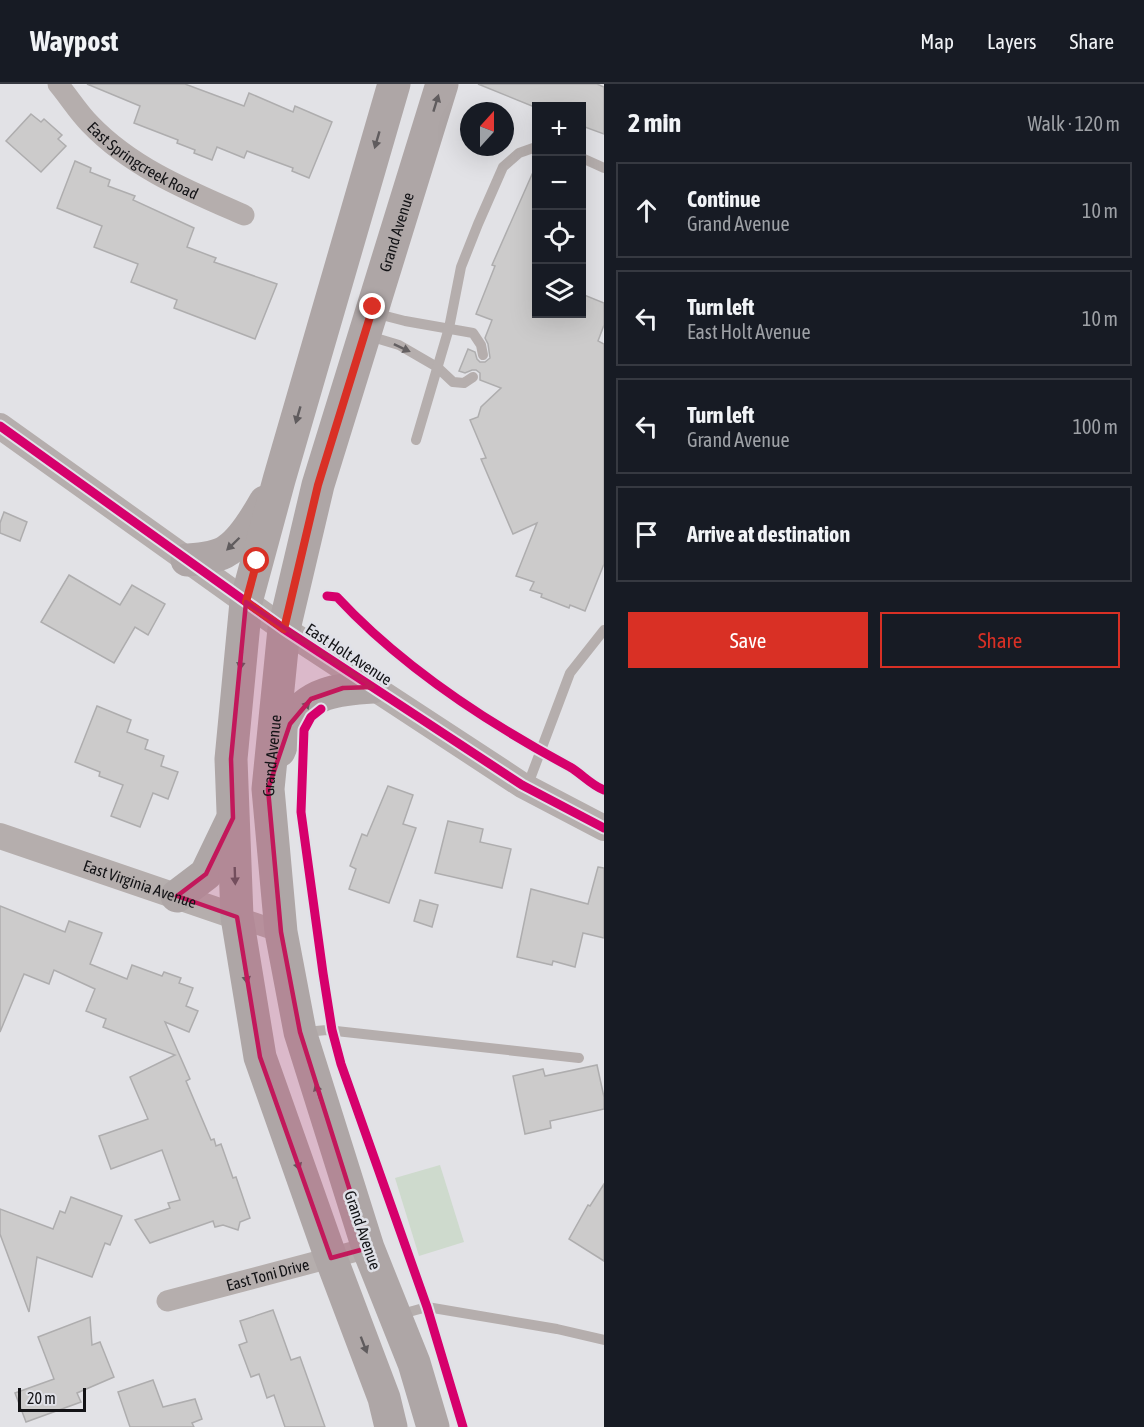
<!DOCTYPE html>
<meta charset="utf-8">
<style>
:root{--surface:#171b24;--page:#20242c;--text:#f1f3f6;--muted:#9ea1a6;--line:#363941;--accent:#d93025}
body{margin:0;font-family:"Asap Condensed",sans-serif;background:var(--page);color:var(--text)}
.controls{position:absolute;right:18px;top:18px;display:grid;overflow:hidden;border-radius:0px;box-shadow:0 6px 24px #0002}
.controls button{width:54px;height:54px;display:grid;place-items:center;padding:0;border:0;border-bottom:2px solid var(--line);background:var(--surface);color:var(--text);font:30px sans-serif}
.compass{position:absolute;left:460px;top:18px;width:54px;height:54px;border-radius:50%;background:var(--surface);box-shadow:0 6px 24px #0002;rotate:21deg}
.scale{position:absolute;left:18px;bottom:15px;width:68px;box-sizing:border-box;padding-left:6px;border:3px solid #131316;border-top:0;font-size:16px;line-height:21px;white-space:nowrap;color:#131316;-webkit-text-stroke:4px #e0e1e8;paint-order:stroke}
.stop{position:absolute;width:18px;height:18px;margin:-14px;border:4px solid #d93025;border-radius:50%;background:#fff}
.stop.end{background:#d93025;border-color:#fff;box-shadow:0 2px 6px #0008}
.list{margin:0;padding:0;list-style:none}
h2{display:flex;justify-content:space-between;align-items:center;height:78px;margin:0;padding:0 24px;font-size:26px}
h2 small{font-size:20px;font-weight:400;color:var(--muted)}
.list li{display:grid;grid-template-columns:39px 1fr auto;gap:18px;align-items:center;box-sizing:border-box;height:96px;margin:0 12px 12px;padding:0 12px;border:2px solid var(--line);border-radius:0px}
.list b{display:block;font-size:22px;white-space:nowrap}
.list p{margin:0;font-size:20px;white-space:nowrap;color:var(--muted)}
.list em{font-size:20px;font-style:normal;color:var(--muted)}
.actions{display:flex;gap:12px;padding:18px 24px}
.actions a{flex:1;padding:14px 0;border:2px solid var(--accent);border-radius:0px;text-align:center;font-size:21px;color:var(--accent)}
.actions .main{background:var(--accent);color:#fff}
.icon{flex:none;width:33px;height:33px;fill:none;stroke:currentColor;stroke-width:2;stroke-linecap:round;stroke-linejoin:round}
.map{position:relative;flex:none;width:604px;height:1343px;overflow:hidden}
header{display:flex;align-items:center;gap:36px;box-sizing:border-box;height:84px;padding:0 30px;background:var(--surface);border-bottom:2px solid var(--line)}
header strong{font-size:28px}
nav{display:flex;gap:33px;margin-inline-start:auto;font-size:21px}
main{display:flex}
aside{flex:1;background:var(--surface)}
.map>svg:first-child{display:block}
.green{fill:#cedacd}
.building{fill:#cccbcb;stroke:#aeadae;stroke-width:1.5}
.lines{fill:none;stroke-linecap:round;stroke-linejoin:round}
.service{stroke:#b5aead;stroke-width:10}
.minor{stroke:#b5aead;stroke-width:21}
.tertiary{stroke:#b5aead;stroke-width:26}
.primary{stroke:#aea6a6;stroke-width:33}
.cycleway-casing{stroke:#e0e1e8;stroke-width:13}
.cycleway{stroke:#d6006c;stroke-width:9}
.oneway{fill:#605c5e}
.oneway2{fill:#646062}
.route{stroke:#d93025;stroke-width:8}
.marked{fill:#c2185b;fill-opacity:0.2;stroke:#c2185b;stroke-width:4.5;stroke-linejoin:round}
.labels{text-anchor:middle;stroke-width:5;stroke-linejoin:round;paint-order:stroke}
.street-label{font-size:16px;fill:#131316;stroke:#e0e1e8}
</style>
<header>
<strong>Waypost</strong>
<nav><a>Map</a><a>Layers</a><a>Share</a></nav>
</header>
<main>
<div class="map">
<svg width="604" height="1343" viewBox="0 0 604 1343">
<rect width="100%" height="100%" fill="#e2e2e6"/>
<path class="green" d="M 440,1081 L 464,1158 L 419,1172 L 395,1094 Z"/>
<g class="building">
<path d="M 87,0 L 185,0 L 244,22 L 249,9 L 293,28 L 295,22 L 332,38 L 309,94 L 292,87 L 293,84 L 247,67 L 244,74 L 217,63 L 212,76 L 194,69 L 195,66 L 177,59 L 178,56 L 134,39 L 140,22 Z"/>
<path d="M 478,0 L 597,0 L 604,3 L 604,50 L 582,42 L 582,22 L 532,22 Z"/>
<path d="M 31,30 L 41,38 L 44,35 L 62,51 L 58,55 L 66,62 L 41,88 L 6,57 Z"/>
<path d="M 75,77 L 91,84 L 90,88 L 110,96 L 108,102 L 135,112 L 133,116 L 194,144 L 187,163 L 216,174 L 214,178 L 277,200 L 255,255 L 174,224 L 177,216 L 131,198 L 138,180 L 94,163 L 102,142 L 57,124 Z"/>
<path d="M 537,79 L 537,230 L 582,230 L 582,210 L 604,219 L 604,241 L 598,257 L 604,260 L 604,480 L 585,527 L 570,521 L 569,524 L 541,513 L 542,510 L 530,506 L 534,498 L 516,492 L 537,439 L 513,450 L 481,375 L 486,374 L 470,336 L 478,333 L 481,323 L 501,304 L 480,296 L 480,289 L 476,286 L 472,286 L 465,289 L 459,287 L 468,265 L 475,268 L 477,275 L 480,278 L 485,278 L 490,274 L 488,260 L 485,254 L 492,236 L 476,230 L 495,182 L 492,181 Z"/>
<path d="M 4,428 L 27,438 L 20,457 L 0,449 L 0,439 Z"/>
<path d="M 69,491 L 120,521 L 132,501 L 165,520 L 148,551 L 135,543 L 114,579 L 41,538 Z"/>
<path d="M 97,622 L 131,636 L 127,648 L 148,656 L 145,665 L 164,672 L 161,682 L 178,688 L 168,715 L 153,709 L 140,743 L 111,732 L 123,701 L 99,692 L 100,688 L 75,678 Z"/>
<path d="M 388,702 L 413,711 L 403,740 L 416,744 L 389,819 L 349,805 L 356,785 L 350,782 L 362,750 L 367,752 Z"/>
<path d="M 448,737 L 483,745 L 480,758 L 511,765 L 502,804 L 435,789 Z"/>
<path d="M 598,783 L 604,784 L 604,854 L 583,849 L 575,883 L 553,877 L 552,881 L 517,873 L 531,805 L 588,820 Z"/>
<path d="M 420,816 L 438,821 L 432,843 L 414,837 Z"/>
<path d="M 0,822 L 65,848 L 69,837 L 102,849 L 90,880 L 127,895 L 132,881 L 162,892 L 164,888 L 181,894 L 179,899 L 193,904 L 186,922 L 198,927 L 189,948 L 165,938 L 190,995 L 186,997 L 211,1056 L 214,1055 L 216,1062 L 221,1060 L 233,1094 L 236,1093 L 250,1134 L 240,1138 L 238,1146 L 223,1141 L 215,1143 L 213,1137 L 150,1159 L 135,1136 L 170,1124 L 168,1119 L 180,1116 L 162,1066 L 111,1085 L 99,1052 L 148,1035 L 130,993 L 175,971 L 103,943 L 106,935 L 86,927 L 95,905 L 54,886 L 49,900 L 24,890 L 0,948 Z"/>
<path d="M 597,981 L 604,1013 L 604,1025 L 550,1037 L 551,1044 L 525,1050 L 513,992 L 543,985 L 545,992 Z"/>
<path d="M 604,1100 L 604,1177 L 569,1155 L 588,1121 L 590,1122 Z"/>
<path d="M 71,1113 L 122,1132 L 110,1161 L 105,1159 L 92,1193 L 37,1173 L 29,1228 L 0,1150 L 0,1125 L 53,1145 L 60,1127 L 65,1129 Z"/>
<path d="M 273,1226 L 291,1276 L 300,1273 L 325,1343 L 285,1343 L 274,1311 L 267,1314 L 259,1290 L 251,1293 L 239,1261 L 247,1258 L 240,1237 Z"/>
<path d="M 90,1233 L 92,1261 L 100,1258 L 114,1293 L 77,1309 L 81,1318 L 26,1338 L 15,1309 L 54,1295 L 38,1253 Z"/>
<path d="M 153,1296 L 163,1323 L 195,1315 L 202,1335 L 192,1339 L 194,1343 L 130,1343 L 118,1308 Z"/>
</g>
<g class="lines">
<g class="service">
<path d="M 582,74 L 604,84"/>
<path d="M 374,229 L 405,237 L 473,249 L 481,261 L 483,271"/>
<path d="M 369,252 L 399,261 L 437,283 L 453,298 L 464,299 L 473,293"/>
<path d="M 416,356 L 449,244 L 461,183 L 478,140 L 503,83 L 519,69 L 536,63"/>
<path d="M 527,703 L 570,589 L 604,546"/>
<path d="M 305,948 L 327,946 L 579,974"/>
<path d="M 398,1231 L 427,1223 L 557,1245 L 604,1256"/>
</g>
<g class="minor">
<path id="s1" d="M 58,0 C 69,13 78,28 90,40 C 132,84 189,107 244,131"/>
<path d="M 237,833 L 281,848"/>
<path id="s2" d="M 167,1217 L 368,1164"/>
</g>
<g class="tertiary">
<path d="M 0,342 L 284,545 L 522,701 L 604,744"/>
<path id="s3" d="M 0,752 L 237,833"/>
</g>
<g class="primary">
<path d="M 187,476 C 200,475 217,474 228,466 C 243,456 256,434 265,418"/>
<path d="M 279,667 C 283,659 285,649 290,640 C 307,608 339,605 373,603"/>
<path d="M 177,812 L 206,790 L 231,738"/>
<path d="M 391,1343 L 384,1314 L 331,1174 L 260,973 L 237,833 L 231,675 L 246,518 L 279,396 L 394,0"/>
<path id="s4" d="M 433,1343 L 414,1279 L 368,1164 L 300,948 L 281,848 L 268,705 L 284,545 L 318,401 L 442,0"/>
</g>
<g class="cycleway-casing">
<g id="cycleway">
<path d="M 0,342 L 284,545 L 522,701 L 604,744"/>
<path d="M 327,512 L 337,513 C 402,583 486,638 570,683 C 582,690 591,701 604,706"/>
<path d="M 321,625 L 311,633 L 304,646 L 301,728 L 323,889 L 332,946 L 341,980 L 427,1223 L 463,1343"/>
</g>
</g>
<use href="#cycleway" class="cycleway"/>
</g>
<defs><path id="oneway-solid" d="M-6-.8H1V-3.2L6.5 0L1 3.2V.8H-6Z" transform="scale(1.5)"/></defs>
<g class="oneway">
<use href="#oneway-solid" transform="translate(436 19) rotate(-73)"/>
<use href="#oneway-solid" transform="translate(377 56) rotate(106)"/>
<use href="#oneway-solid" transform="translate(298 331) rotate(106)"/>
<use href="#oneway-solid" transform="translate(233 460) rotate(136)"/>
<use href="#oneway-solid" transform="translate(241 577) rotate(96)"/>
<use href="#oneway-solid" transform="translate(304 624) rotate(-49)"/>
<use href="#oneway-solid" transform="translate(235 792) rotate(88)"/>
<use href="#oneway-solid" transform="translate(246 891) rotate(81)"/>
<use href="#oneway-solid" transform="translate(318 1008) rotate(-107)"/>
<use href="#oneway-solid" transform="translate(297 1078) rotate(71)"/>
<use href="#oneway-solid" transform="translate(364 1261) rotate(69)"/>
</g>
<use class="oneway2" href="#oneway-solid" transform="translate(402 264) rotate(25)"/>
<g class="lines">
<path class="route" d="M 257,477 L 246,518 L 284,545 L 318,401 L 373,223"/>
</g>
<path class="marked" d="M 246,518 L 373,603 L 343,604 L 311,615 L 290,640 L 268,705 L 281,848 L 300,948 L 368,1164 L 331,1174 L 260,973 L 237,833 L 177,812 L 206,790 L 233,734 L 231,675 Z"/>
<g class="labels">
<g class="street-label">
<text dy="6" stroke="none"><textPath href="#s1" startOffset="116">East Springcreek Road</textPath></text>
<text dy="6" stroke="none"><textPath href="#s4" startOffset="1236">Grand Avenue</textPath></text>
<text transform="translate(349 570) rotate(33)" y="6">East Holt Avenue</text>
<text dy="6" stroke="none"><textPath href="#s4" startOffset="696">Grand Avenue</textPath></text>
<text dy="6" stroke="none"><textPath href="#s3" startOffset="148">East Virginia Avenue</textPath></text>
<text transform="translate(363 1146) rotate(71)" y="6">Grand Avenue</text>
<text dy="6" stroke="none"><textPath href="#s2" startOffset="104">East Toni Drive</textPath></text>
</g>
</g>
</svg>
<div class="controls">
<button>+</button>
<button>−</button>
<button><svg class="icon" aria-label="locate" viewBox="0 0 24 24"><circle cx="12" cy="12" r="6"/><path d="M12 2v4M12 18v4M2 12h4M18 12h4"/></svg></button>
<button><svg class="icon" aria-label="layers" viewBox="0 0 24 24"><path d="M12 4l9 5-9 5-9-5zM3 14l9 5 9-5"/></svg></button>
</div>
<svg class="compass" viewBox="-18 -18 36 36"><path d="M0-13l5 13h-10z" fill="#e53935"/><path d="M0 13l5-13h-10z" fill="#9ea1a6"/></svg>
<div class="scale">20 m</div>
<div class="stop" style="left:257px;top:477px"></div>
<div class="stop end" style="left:373px;top:223px"></div>
</div>
<aside>
<h2>2 min<small>Walk · 120 m</small></h2>
<ul class="list">
<li><svg class="icon" aria-label="ahead" viewBox="0 0 24 24"><path d="M12 20V5M6 11l6-6 6 6"/></svg><div><b>Continue</b><p>Grand Avenue</p></div><em>10 m</em></li>
<li><svg class="icon" aria-label="left" viewBox="0 0 24 24"><path d="M17 20v-9H6M10 6l-5 5 5 5"/></svg><div><b>Turn left</b><p>East Holt Avenue</p></div><em>10 m</em></li>
<li><svg class="icon" aria-label="left" viewBox="0 0 24 24"><path d="M17 20v-9H6M10 6l-5 5 5 5"/></svg><div><b>Turn left</b><p>Grand Avenue</p></div><em>100 m</em></li>
<li><svg class="icon" aria-label="arrive" viewBox="0 0 24 24"><path d="M6 21V4h12l-3 4 3 4H6"/></svg><div><b>Arrive at destination</b></div></li>
</ul>
<div class="actions"><a class="main">Save</a><a>Share</a></div>
</aside>
</main>
